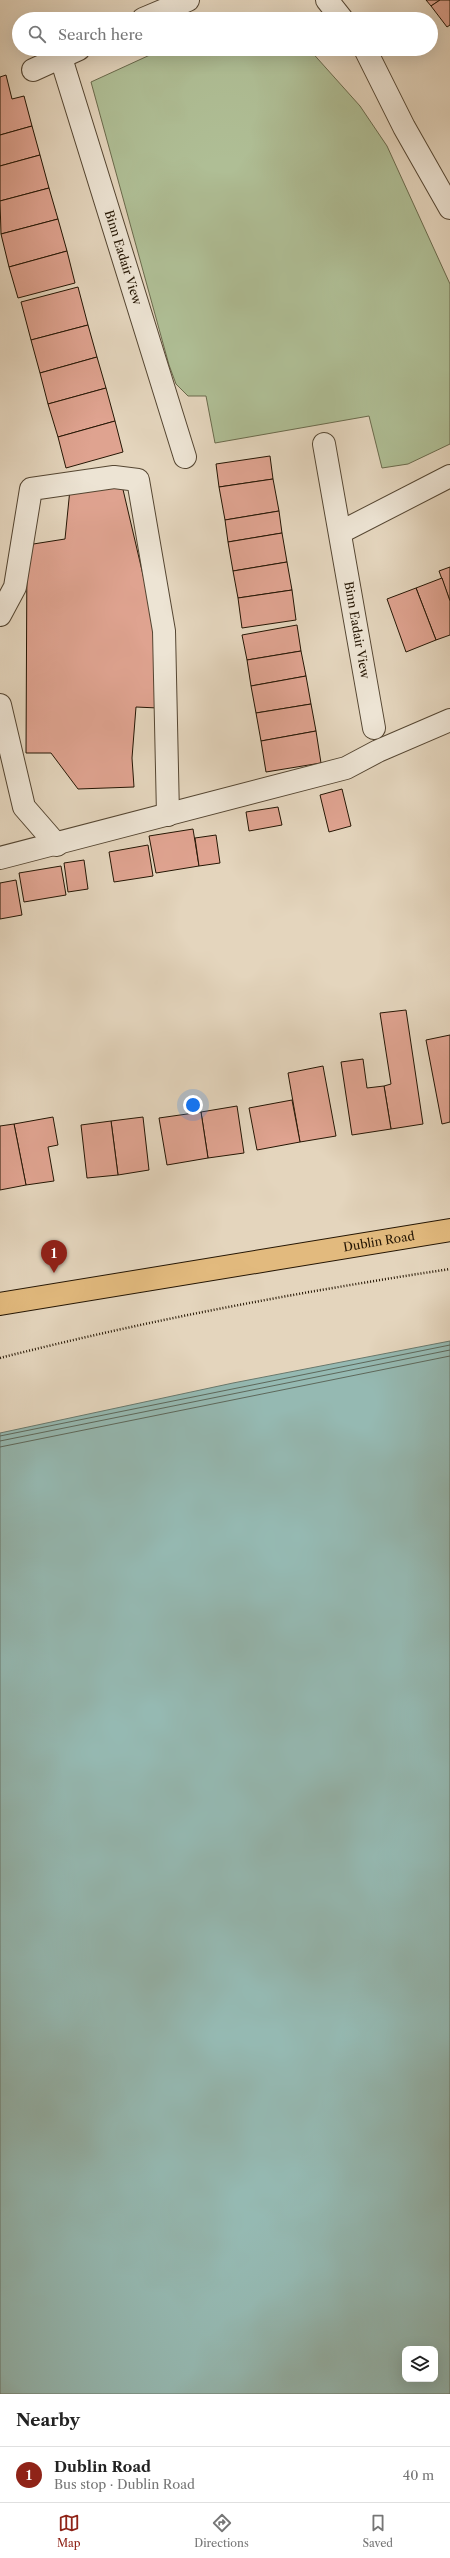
<!DOCTYPE html>
<meta charset="utf-8">
<style>
:root{--surface:#fff;--page:#f2f2f2;--text:#222;--muted:#767676;--line:#e0e0e0;--accent:#8f2418}
body{margin:0;font-family:"Libre Caslon Text",serif;background:var(--page);color:var(--text)}
.controls{position:absolute;right:12px;bottom:12px;display:grid;overflow:hidden;border-radius:8px;box-shadow:0 4px 16px #0002}
.controls button{width:36px;height:36px;display:grid;place-items:center;padding:0;border:0;border-bottom:1px solid var(--line);background:var(--surface);color:var(--text);font:20px sans-serif}
.you{position:absolute;left:193px;top:1105px;width:14px;height:14px;margin:-10px;border:3px solid #fff;border-radius:50%;background:#1a73e8;box-shadow:0 0 0 6px #1a73e833}
.badge{display:grid;place-items:center;width:26px;height:26px;border-radius:50%;background:var(--accent);color:#fff;font-size:13px;font-weight:700}
.pin{position:absolute;translate:-50% -33px;filter:drop-shadow(0 1px 2px #0008)}
.pin::after{content:'';position:absolute;top:21px;width:14px;height:12px;background:inherit;clip-path:polygon(0 0,100% 0,50% 100%)}
.list{margin:0;padding:0;list-style:none}
h2{display:flex;justify-content:space-between;align-items:center;height:52px;margin:0;padding:0 16px;font-size:17px}
h2 small{font-size:13px;font-weight:400;color:var(--muted)}
.list li{display:grid;grid-template-columns:26px 1fr auto;gap:12px;align-items:center;box-sizing:border-box;height:56px;padding:0 16px;border-top:1px solid var(--line)}
.list b{display:block;font-size:15px;white-space:nowrap}
.list p{margin:0;font-size:13px;white-space:nowrap;color:var(--muted)}
.list em{font-size:13px;font-style:normal;color:var(--muted)}
.icon{flex:none;width:22px;height:22px;fill:none;stroke:currentColor;stroke-width:2;stroke-linecap:round;stroke-linejoin:round}
.map{position:relative;flex:none;width:450px;height:2394px;overflow:hidden}
.search{position:absolute;background:var(--surface);box-shadow:0 4px 16px #0002;left:12px;right:12px;top:12px;height:44px;display:flex;align-items:center;gap:10px;box-sizing:border-box;padding:0 14px;border-radius:22px;color:var(--muted);font-size:15px}
.sheet{height:108px;background:var(--surface)}
nav{display:flex;justify-content:space-around;align-items:center;box-sizing:border-box;height:56px;border-top:1px solid var(--line);background:var(--surface);font-size:11px;color:var(--muted)}
nav a{display:grid;justify-items:center;gap:2px}
nav .on{color:var(--accent)}
.map>svg:first-child{display:block}
.green{fill:#afbe95;stroke:#6a6a4c}
.water{fill:#95b9b2;stroke:#68786c;fill-rule:evenodd}
.lines{fill:none;stroke-linecap:round;stroke-linejoin:round}
.shore{stroke:#5d685b;stroke-width:1}
.building{fill:#dfa390;stroke:#251604}
.minor-casing{stroke:#554632;stroke-width:24}
.major-casing{stroke:#251604;stroke-width:24}
.path{stroke:#251604;stroke-width:2.5;stroke-dasharray:1 2;stroke-linecap:butt}
.minor{stroke:#ede4d4;stroke-width:22}
.major{stroke:#e2ba7e;stroke-width:22}
.labels{text-anchor:middle;stroke-width:3;stroke-linejoin:round;paint-order:stroke}
.street-label{font-size:12px;fill:#251604;stroke:#ede4d4}
</style>
<div class="map">
<svg width="450" height="2394" viewBox="0 0 450 2394">
<rect width="100%" height="100%" fill="#e4d5bd"/>
<filter id="stains"><feTurbulence type="fractalNoise" baseFrequency=".005" numOctaves="4"/><feColorMatrix values="0 0 0 0 .2 0 0 0 0 .09 0 0 0 0 .02 0 0 0 .5 -.17"/></filter>
<radialGradient id="worn" r=".72"><stop offset=".6" stop-color="#630" stop-opacity="0"/><stop offset="1" stop-color="#630" stop-opacity=".3"/></radialGradient>
<path class="green" d="M 163,49 L 309,49 L 360,106 L 387,146 L 450,284 L 450,444 L 408,464 L 382,468 L 369,416 L 215,443 L 206,396 L 188,396 L 176,384 L 169,365 L 91,82 Z"/>
<path class="water" d="M 450,1341 L 450,2394 L 0,2394 L 0,1433 L 233,1383 ZM 405,2349 L 435,2349 L 435,2379 L 405,2379 Z"/>
<g class="lines">
<g class="shore">
<path d="M 0,1436 L 450,1345"/>
<path d="M 0,1441 L 450,1350"/>
<path d="M 0,1447 L 450,1356"/>
</g>
</g>
<g class="building">
<path d="M 426,0 L 440,0 L 431,6 Z"/>
<path d="M 440,0 L 450,0 L 450,25 L 447,27 L 431,6 Z"/>
<path d="M 6,75 L 12,99 L 24,96 L 32,126 L 0,135 L 0,77 Z"/>
<path d="M 32,126 L 40,155 L 0,166 L 0,135 Z"/>
<path d="M 40,155 L 49,188 L 0,201 L 0,166 Z"/>
<path d="M 49,188 L 58,219 L 1,234 L 0,201 Z"/>
<path d="M 58,219 L 67,251 L 9,267 L 1,234 Z"/>
<path d="M 67,251 L 75,283 L 18,298 L 9,267 Z"/>
<path d="M 78,287 L 88,325 L 31,340 L 21,302 Z"/>
<path d="M 88,325 L 97,357 L 40,373 L 31,340 Z"/>
<path d="M 97,357 L 106,388 L 48,404 L 40,373 Z"/>
<path d="M 106,388 L 115,421 L 58,437 L 48,404 Z"/>
<path d="M 115,421 L 123,452 L 66,468 L 58,437 Z"/>
<path d="M 270,456 L 273,479 L 219,487 L 216,464 Z"/>
<path d="M 273,479 L 279,511 L 225,520 L 219,487 Z"/>
<path d="M 121,481 L 159,643 L 158,708 L 136,707 L 132,758 L 134,787 L 78,789 L 51,753 L 26,753 L 27,545 L 65,539 L 70,489 Z"/>
<path d="M 279,511 L 282,533 L 228,542 L 225,520 Z"/>
<path d="M 282,533 L 287,562 L 233,571 L 228,542 Z"/>
<path d="M 287,562 L 292,590 L 238,598 L 233,571 Z"/>
<path d="M 450,567 L 450,601 L 439,571 Z"/>
<path d="M 442,578 L 450,601 L 450,635 L 436,640 L 416,588 Z"/>
<path d="M 416,588 L 436,640 L 406,652 L 387,599 Z"/>
<path d="M 292,590 L 296,620 L 242,628 L 238,598 Z"/>
<path d="M 297,625 L 301,651 L 247,660 L 242,635 Z"/>
<path d="M 301,651 L 306,676 L 251,686 L 247,660 Z"/>
<path d="M 306,676 L 311,704 L 256,713 L 251,686 Z"/>
<path d="M 311,704 L 316,731 L 261,741 L 256,713 Z"/>
<path d="M 316,731 L 321,763 L 266,772 L 261,741 Z"/>
<path d="M 342,789 L 351,826 L 329,832 L 320,795 Z"/>
<path d="M 278,807 L 282,825 L 249,831 L 246,812 Z"/>
<path d="M 193,829 L 199,866 L 156,873 L 149,836 Z"/>
<path d="M 216,835 L 220,863 L 199,866 L 195,838 Z"/>
<path d="M 148,845 L 153,876 L 114,882 L 109,852 Z"/>
<path d="M 84,860 L 88,889 L 68,892 L 64,863 Z"/>
<path d="M 61,866 L 66,895 L 24,902 L 19,873 Z"/>
<path d="M 16,880 L 22,915 L 0,919 L 0,883 Z"/>
<path d="M 406,1010 L 423,1124 L 391,1129 L 384,1086 L 391,1084 L 380,1013 Z"/>
<path d="M 450,1035 L 450,1122 L 442,1124 L 426,1040 Z"/>
<path d="M 363,1059 L 367,1088 L 384,1086 L 391,1129 L 352,1135 L 341,1062 Z"/>
<path d="M 323,1066 L 336,1136 L 300,1142 L 288,1073 Z"/>
<path d="M 292,1100 L 300,1142 L 257,1150 L 249,1108 Z"/>
<path d="M 237,1106 L 244,1153 L 208,1158 L 201,1112 Z"/>
<path d="M 201,1112 L 208,1158 L 167,1165 L 159,1118 Z"/>
<path d="M 53,1117 L 58,1145 L 48,1147 L 54,1181 L 26,1185 L 14,1124 Z"/>
<path d="M 143,1117 L 149,1170 L 118,1175 L 111,1121 Z"/>
<path d="M 111,1121 L 118,1175 L 87,1178 L 81,1125 Z"/>
<path d="M 14,1124 L 26,1185 L 0,1190 L 0,1126 Z"/>
</g>
<g class="lines">
<g class="minor-casing">
<g id="minor">
<path d="M 327,0 L 342,19"/>
<path d="M 143,19 L 188,0"/>
<path d="M 365,49 L 404,127 L 450,208"/>
<path id="s1" d="M 61,58 L 185,457"/>
<path d="M 33,70 L 79,49"/>
<path id="s2" d="M 324,444 L 374,728"/>
<path d="M 341,532 L 450,476"/>
<path d="M 0,615 L 15,587 L 31,489 L 114,477 L 138,480 L 164,631 L 168,815"/>
<path d="M 0,705 L 24,807 L 57,845"/>
<path d="M 0,858 L 346,768 L 378,751 L 450,720"/>
</g>
</g>
<g class="major-casing">
<g id="major">
<path id="s3" d="M 0,1304 L 450,1230"/>
</g>
</g>
<path class="path" d="M 0,1358 C 148,1320 299,1292 450,1269"/>
<use href="#minor" class="minor"/>
<use href="#major" class="major"/>
</g>
<g class="labels">
<g class="street-label">
<text dy="4" stroke="none"><textPath href="#s1" startOffset="209">Binn Eadair View</textPath></text>
<text dy="4" stroke="none"><textPath href="#s2" startOffset="189">Binn Eadair View</textPath></text>
<text dy="4" stroke="none"><textPath href="#s3" startOffset="384">Dublin Road</textPath></text>
</g>
</g>
<rect width="100%" height="100%" filter="url(#stains)"/>
<rect width="100%" height="100%" fill="url(#worn)"/>
</svg>
<div class="controls">
<button><svg class="icon" aria-label="layers" viewBox="0 0 24 24"><path d="M12 4l9 5-9 5-9-5zM3 14l9 5 9-5"/></svg></button>
</div>
<div class="you"></div>
<div class="pin badge" style="left:54px;top:1273px">1</div>
<div class="search"><svg class="icon" aria-label="search" viewBox="0 0 24 24"><circle cx="10" cy="10" r="6"/><path d="M15 15l6 6"/></svg>Search here</div>
</div>
<section class="sheet">
<h2>Nearby<small></small></h2>
<ul class="list">
<li><span class="badge">1</span><div><b>Dublin Road</b><p>Bus stop · Dublin Road</p></div><em>40 m</em></li>
</ul>
</section>
<nav>
<a class="on"><svg class="icon" aria-label="map" viewBox="0 0 24 24"><path d="M3 6l6-2 6 2 6-2v14l-6 2-6-2-6 2zM9 4v14M15 6v14"/></svg>Map</a>
<a><svg class="icon" aria-label="directions" viewBox="0 0 24 24"><path d="M12 3l9 9-9 9-9-9zM9 14v-3h6M13 9l2 2-2 2"/></svg>Directions</a>
<a><svg class="icon" aria-label="saved" viewBox="0 0 24 24"><path d="M7 4h10v16l-5-4-5 4z"/></svg>Saved</a>
</nav>
